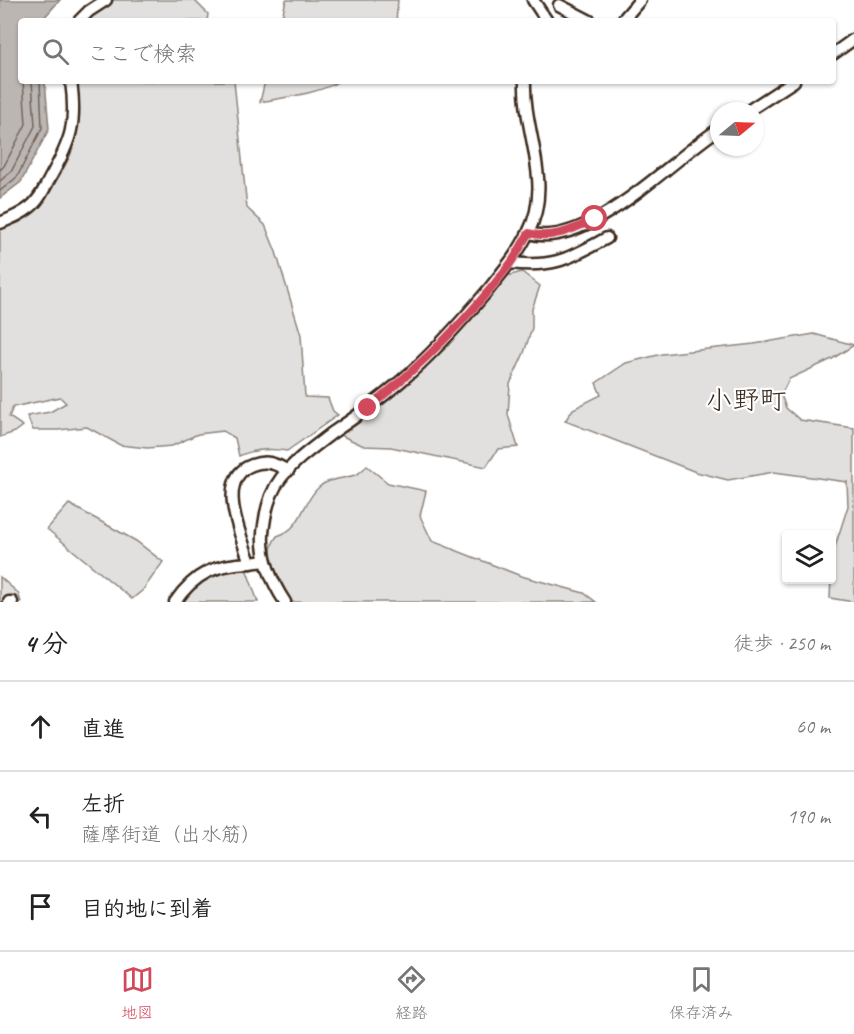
<!DOCTYPE html>
<html lang="ja">
<meta charset="utf-8">
<style>
:root{--surface:#fff;--page:#f2f2f2;--text:#222;--muted:#767676;--line:#e0e0e0;--accent:#d1495b}
body{margin:0;font-family:Caveat,"Klee One",sans-serif;background:var(--page);color:var(--text)}
.controls{position:absolute;right:18px;bottom:18px;display:grid;overflow:hidden;border-radius:6px;box-shadow:0 2px 4px #0004}
.controls button{width:54px;height:54px;display:grid;place-items:center;padding:0;border:0;border-bottom:2px solid var(--line);background:var(--surface);color:var(--text);font:30px sans-serif}
.compass{position:absolute;left:710px;top:102px;width:54px;height:54px;border-radius:50%;background:var(--surface);box-shadow:0 2px 4px #0004;rotate:71deg}
.stop{position:absolute;width:18px;height:18px;margin:-14px;border:4px solid #d1495b;border-radius:50%;background:#fff}
.stop.end{background:#d1495b;border-color:#fff;box-shadow:0 2px 6px #0008}
.list{margin:0;padding:0;list-style:none}
h2{display:flex;justify-content:space-between;align-items:center;height:78px;margin:0;padding:0 24px;font-size:26px}
h2 small{font-size:20px;font-weight:400;color:var(--muted)}
.list li{display:grid;grid-template-columns:39px 1fr auto;gap:18px;align-items:center;box-sizing:border-box;height:90px;padding:0 24px;border-top:2px solid var(--line)}
.list b{display:block;font-size:22px;white-space:nowrap}
.list p{margin:0;font-size:20px;white-space:nowrap;color:var(--muted)}
.list em{font-size:20px;font-style:normal;color:var(--muted)}
.icon{flex:none;width:33px;height:33px;fill:none;stroke:currentColor;stroke-width:2;stroke-linecap:round;stroke-linejoin:round}
.map{position:relative;flex:none;width:854px;height:602px;overflow:hidden}
.search{position:absolute;background:var(--surface);box-shadow:0 2px 4px #0004;left:18px;right:18px;top:18px;height:66px;display:flex;align-items:center;gap:15px;box-sizing:border-box;padding:0 21px;border-radius:6px;color:var(--muted);font-size:22px}
.sheet{height:348px;background:var(--surface)}
nav{display:flex;justify-content:space-around;align-items:center;box-sizing:border-box;height:84px;border-top:2px solid var(--line);background:var(--surface);font-size:16px;color:var(--muted)}
nav a{display:grid;justify-items:center;gap:3px}
nav .on{color:var(--accent)}
.map>svg:first-child{display:block}
.green{fill:#e2e0de;stroke:#8e857e;stroke-width:1.5}
.water{fill:#bcb6b3;stroke:#887e77;stroke-width:1.5}
.lines{fill:none;stroke-linecap:round;stroke-linejoin:round}
.shore{stroke:#6f625a;stroke-width:1.5}
.minor-casing{stroke:#3b2a1e;stroke-width:15}
.minor{stroke:#fff;stroke-width:10}
.route{stroke:#d1495b;stroke-width:8}
.labels{text-anchor:middle;stroke-width:4.5;stroke-linejoin:round;paint-order:stroke}
.quarter-label{font-size:27px;fill:#3b2a1e;stroke:#fff}
</style>
<div class="map">
<svg width="854" height="602" viewBox="0 0 854 602">
<rect width="100%" height="100%" fill="#fff"/>
<filter id="ink" filterUnits="userSpaceOnUse"><feTurbulence type="fractalNoise" baseFrequency=".0167" numOctaves="2"/><feDisplacementMap in="SourceGraphic" scale="12" xChannelSelector="R" yChannelSelector="G"/><feConvolveMatrix kernelMatrix="1 2 1 2 8 2 1 2 1" color-interpolation-filters="sRGB"/></filter>
<g filter="url(#ink)">
<g class="green">
<path d="M 110,0 L 194,0 L 208,14 L 207,21 L 81,21 Z"/>
<path d="M 286,0 L 398,0 L 396,21 L 281,21 Z"/>
<path d="M 76,81 L 234,81 L 247,208 L 265,225 L 276,252 L 301,335 L 305,397 L 328,398 L 333,411 L 338,415 L 287,451 C 270,448 255,449 239,456 L 235,438 L 223,431 L 198,434 L 172,446 L 147,448 L 120,445 L 87,427 L 58,430 L 33,430 L 27,416 L 50,412 L 66,403 L 60,397 L 13,407 L 9,417 L 23,426 L 15,432 L 0,437 L 0,227 C 6,226 13,225 18,223 C 37,215 71,161 75,141 C 79,122 76,100 76,81 Z"/>
<path d="M 265,81 L 339,81 C 322,93 281,98 260,102 Z"/>
<path d="M 522,272 L 540,286 L 532,309 L 532,328 L 524,353 L 510,384 L 508,415 L 518,447 L 498,449 L 486,467 L 391,447 L 364,446 L 338,434 L 384,401 L 482,298 L 507,276 Z"/>
<path d="M 814,334 L 854,345 L 832,359 L 789,379 L 781,395 L 786,408 L 800,420 L 854,428 L 854,602 L 830,598 L 832,556 L 848,506 L 847,482 L 774,472 L 728,480 L 696,472 L 565,421 L 573,409 L 601,395 L 596,383 L 626,363 L 662,354 L 754,344 Z"/>
<path d="M 367,466 L 388,483 L 426,491 L 420,516 L 432,541 L 521,576 L 584,593 L 596,602 L 291,602 C 279,583 261,557 277,536 C 303,529 301,503 319,487 C 329,478 343,479 355,475 C 359,474 363,469 367,466 Z"/>
<path d="M 69,504 L 136,541 L 163,562 L 143,590 L 132,599 L 47,529 Z"/>
<path d="M 225,568 L 241,568 L 247,571 L 258,602 L 179,602 L 204,578 Z"/>
<path d="M 0,577 L 18,593 L 21,602 L 0,602 Z"/>
</g>
<path class="water" d="M 0,0 L 60,0 L 41,21 L 21,21 L 21,81 L 45,81 L 49,129 L 21,182 L 0,198 Z"/>
<g class="lines">
<g class="shore">
<path d="M 0,170 L 4,166 L 26,124 L 23,81"/>
<path d="M 0,181 L 11,172 L 35,126 L 32,81"/>
<path d="M 0,191 L 17,177 L 42,128 L 40,81"/>
</g>
<g class="minor-casing">
<g id="minor">
<path d="M 533,0 L 547,21"/>
<path d="M 559,5 L 590,21"/>
<path d="M 79,21 L 89,11 L 106,0"/>
<path d="M 622,21 L 640,0"/>
<path d="M 833,54 L 854,39"/>
<path d="M 748,111 L 794,81"/>
<path d="M 0,223 C 10,219 20,215 29,208 C 39,201 44,189 50,178 C 71,141 77,124 71,81"/>
<path d="M 529,233 C 587,251 673,158 719,129"/>
<path d="M 510,263 C 556,268 569,258 607,238"/>
<path d="M 265,561 L 250,563 C 242,537 214,479 252,465 C 266,460 275,463 288,471"/>
<path d="M 9,602 L 12,602"/>
<path d="M 175,602 C 195,573 216,564 250,563"/>
<path d="M 285,602 C 270,579 259,553 264,525 C 266,509 271,491 281,478 C 295,460 314,447 332,433 C 356,417 379,400 401,381 C 433,354 462,321 489,289 C 503,271 518,254 528,233 C 554,183 523,132 525,81"/>
</g>
</g>
<use href="#minor" class="minor"/>
</g>
</g>
<g class="lines" filter="url(#ink)">
<path class="route" d="M 368,408 C 421,366 469,318 510,264 C 517,255 522,243 529,233 C 552,240 574,229 595,219"/>
</g>
<g class="labels">
<g class="quarter-label">
<text x="746" y="409">小野町</text>
</g>
</g>
</svg>
<div class="controls">
<button><svg class="icon" aria-label="layers" viewBox="0 0 24 24"><path d="M12 4l9 5-9 5-9-5zM3 14l9 5 9-5"/></svg></button>
</div>
<svg class="compass" viewBox="-18 -18 36 36"><path d="M0-13l5 13h-10z" fill="#e53935"/><path d="M0 13l5-13h-10z" fill="#767676"/></svg>
<div class="stop" style="left:595px;top:219px"></div>
<div class="stop end" style="left:368px;top:408px"></div>
<div class="search"><svg class="icon" aria-label="search" viewBox="0 0 24 24"><circle cx="10" cy="10" r="6"/><path d="M15 15l6 6"/></svg>ここで検索</div>
</div>
<section class="sheet">
<h2>4 分<small>徒歩 · 250 m</small></h2>
<ul class="list">
<li><svg class="icon" aria-label="ahead" viewBox="0 0 24 24"><path d="M12 20V5M6 11l6-6 6 6"/></svg><div><b>直進</b></div><em>60 m</em></li>
<li><svg class="icon" aria-label="left" viewBox="0 0 24 24"><path d="M17 20v-9H6M10 6l-5 5 5 5"/></svg><div><b>左折</b><p>薩摩街道（出水筋）</p></div><em>190 m</em></li>
<li><svg class="icon" aria-label="arrive" viewBox="0 0 24 24"><path d="M6 21V4h12l-3 4 3 4H6"/></svg><div><b>目的地に到着</b></div></li>
</ul>
</section>
<nav>
<a class="on"><svg class="icon" aria-label="map" viewBox="0 0 24 24"><path d="M3 6l6-2 6 2 6-2v14l-6 2-6-2-6 2zM9 4v14M15 6v14"/></svg>地図</a>
<a><svg class="icon" aria-label="directions" viewBox="0 0 24 24"><path d="M12 3l9 9-9 9-9-9zM9 14v-3h6M13 9l2 2-2 2"/></svg>経路</a>
<a><svg class="icon" aria-label="saved" viewBox="0 0 24 24"><path d="M7 4h10v16l-5-4-5 4z"/></svg>保存済み</a>
</nav>
